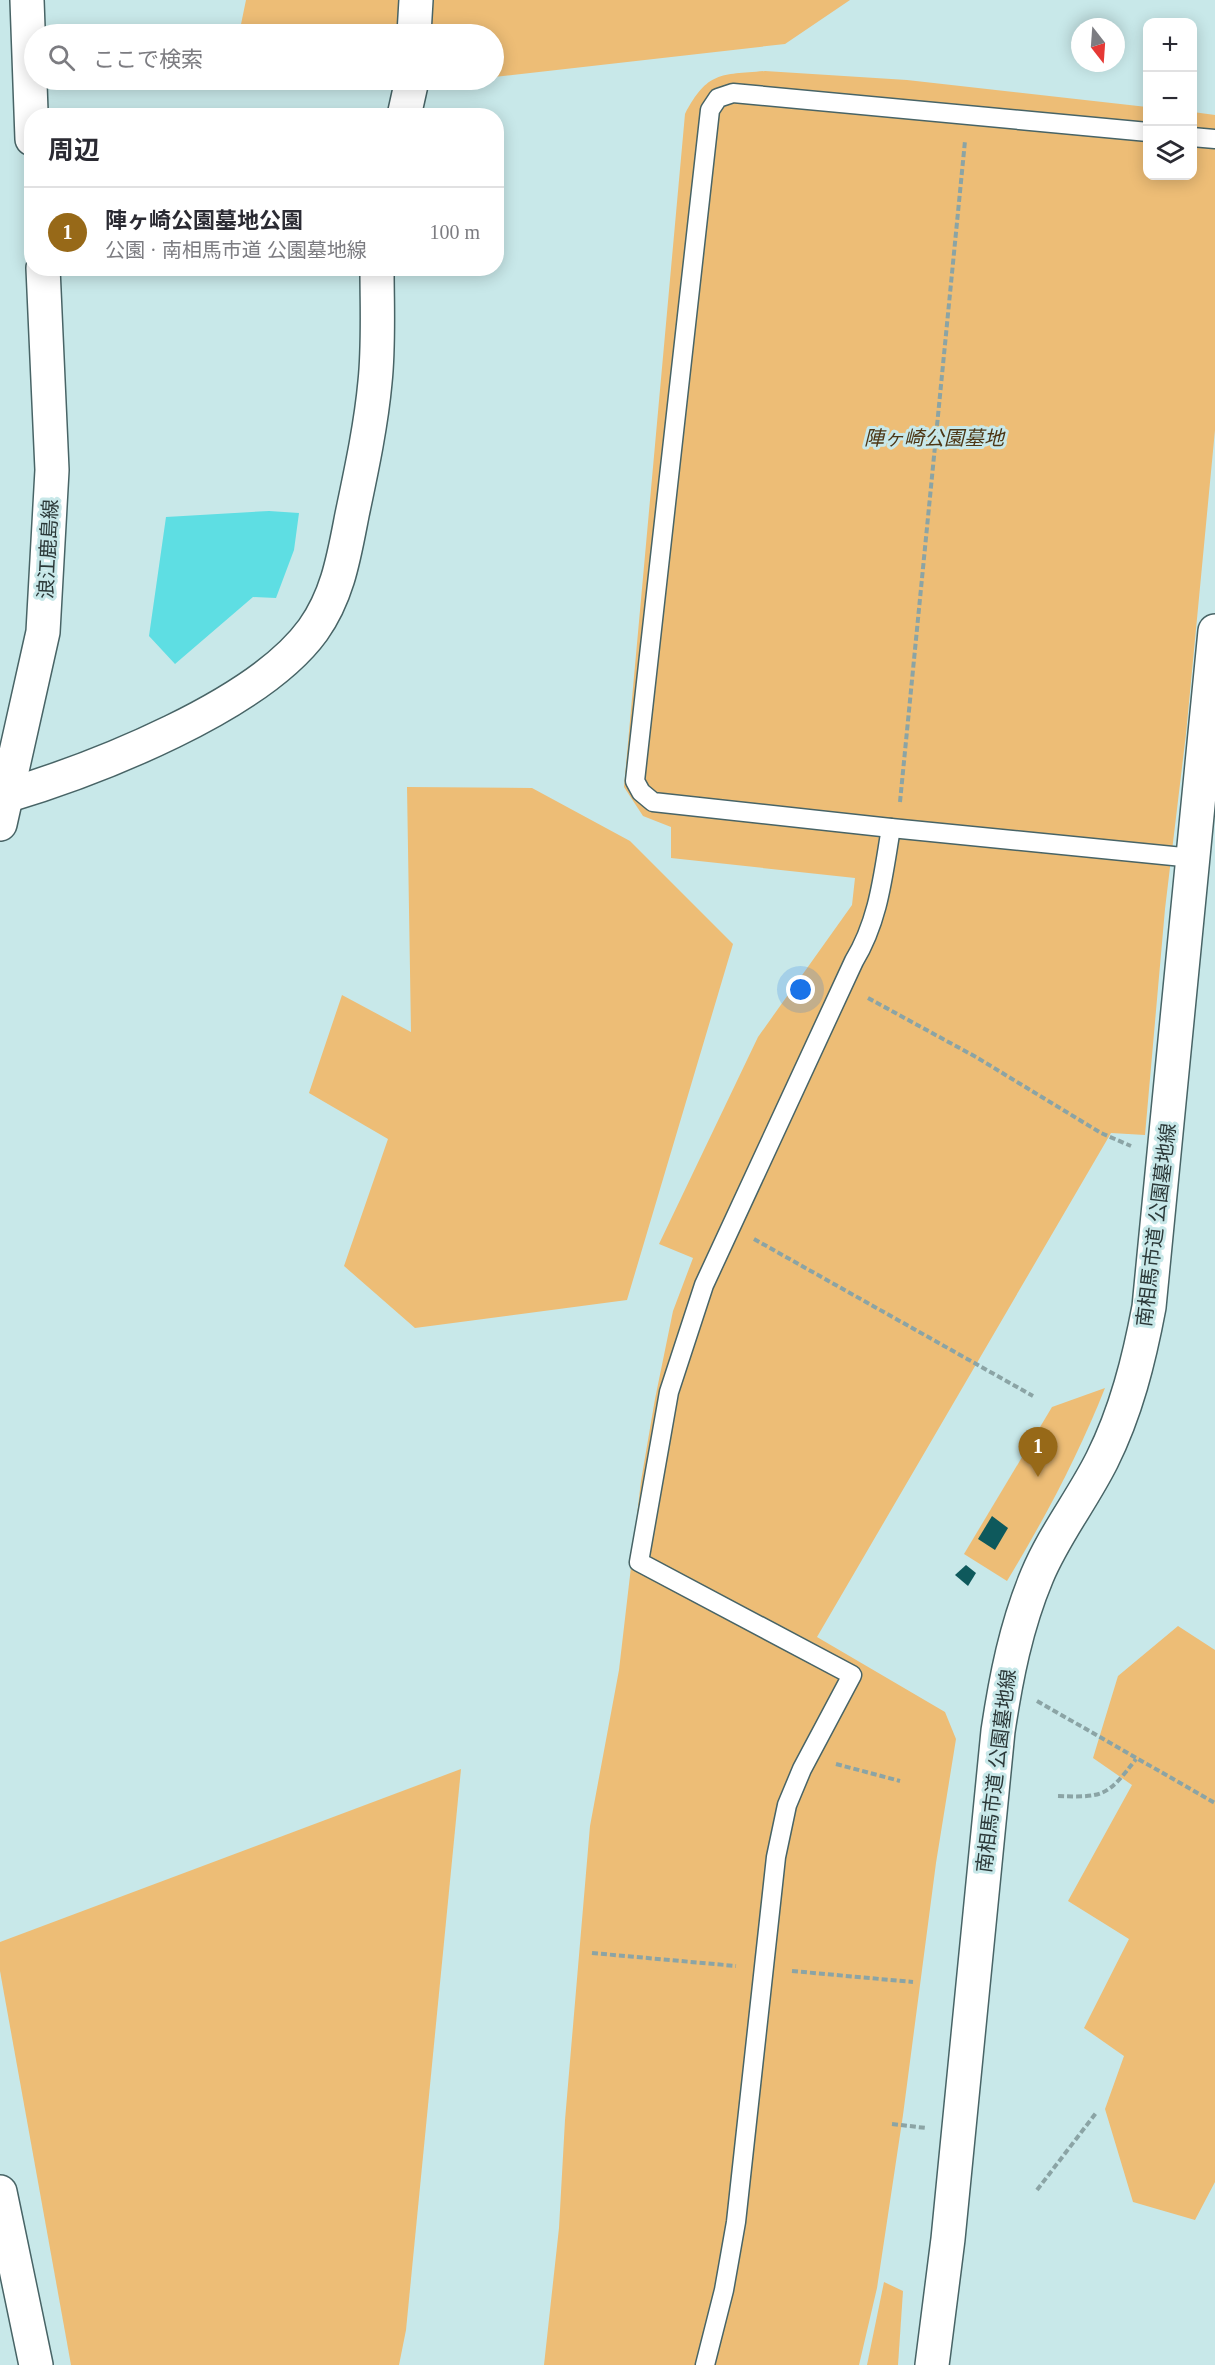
<!DOCTYPE html>
<html lang="ja">
<meta charset="utf-8">
<style>
:root{--surface:#fff;--page:#f2f2f3;--text:#2b2b33;--muted:#7c7c81;--line:#e1e1e2;--accent:#976918}
body{margin:0;font-family:"Times New Roman","Noto Sans JP",serif;background:var(--page);color:var(--text)}
.controls{position:absolute;right:18px;top:18px;display:grid;overflow:hidden;border-radius:12px;box-shadow:0 3px 15px #0003}
.controls button{width:54px;height:54px;display:grid;place-items:center;padding:0;border:0;border-bottom:2px solid var(--line);background:var(--surface);color:var(--text);font:30px sans-serif}
.compass{position:absolute;left:1071px;top:18px;width:54px;height:54px;border-radius:50%;background:var(--surface);box-shadow:0 3px 15px #0003;rotate:163deg}
.you{position:absolute;left:801px;top:990px;width:21px;height:21px;margin:-15px;border:4px solid #fff;border-radius:50%;background:#1a73e8;box-shadow:0 0 0 9px #1a73e833}
.badge{display:grid;place-items:center;width:39px;height:39px;border-radius:50%;background:var(--accent);color:#fff;font-size:20px;font-weight:700}
.pin{position:absolute;translate:-50% -50px;filter:drop-shadow(0 2px 3px #0008)}
.pin::after{content:'';position:absolute;top:32px;width:21px;height:18px;background:inherit;clip-path:polygon(0 0,100% 0,50% 100%)}
.list{margin:0;padding:0;list-style:none}
h2{display:flex;justify-content:space-between;align-items:center;height:78px;margin:0;padding:0 24px;font-size:26px}
h2 small{font-size:20px;font-weight:400;color:var(--muted)}
.list li{display:grid;grid-template-columns:39px 1fr auto;gap:18px;align-items:center;box-sizing:border-box;height:90px;padding:0 24px;border-top:2px solid var(--line)}
.list b{display:block;font-size:22px;white-space:nowrap}
.list p{margin:0;font-size:20px;white-space:nowrap;color:var(--muted)}
.list em{font-size:20px;font-style:normal;color:var(--muted)}
.icon{flex:none;width:33px;height:33px;fill:none;stroke:currentColor;stroke-width:2;stroke-linecap:round;stroke-linejoin:round}
.map{position:relative;flex:none;width:1215px;height:2365px;overflow:hidden}
.search{position:absolute;background:var(--surface);box-shadow:0 3px 15px #0003;left:24px;top:24px;width:480px;height:66px;display:flex;align-items:center;gap:15px;box-sizing:border-box;padding:0 21px;border-radius:33px;color:var(--muted);font-size:22px}
.panel{position:absolute;background:var(--surface);box-shadow:0 3px 15px #0003;left:24px;top:108px;width:480px;height:168px;border-radius:24px}
.map>svg:first-child{display:block}
.green{fill:#edbd76}
.water{fill:#5edee3}
.building{fill:#0e595c}
.lines{fill:none;stroke-linecap:round;stroke-linejoin:round}
.service-casing{stroke:#486466;stroke-width:21}
.minor-casing{stroke:#486466;stroke-width:36}
.tertiary-casing{stroke:#486466;stroke-width:36}
.secondary-casing{stroke:#486466;stroke-width:36}
.path{stroke:#8ba4a5;stroke-width:4;stroke-dasharray:6 3;stroke-linecap:butt}
.service{stroke:#fff;stroke-width:18}
.minor{stroke:#fff;stroke-width:33}
.tertiary{stroke:#fff;stroke-width:33}
.secondary{stroke:#fff;stroke-width:33}
.labels{text-anchor:middle;stroke-width:6;stroke-linejoin:round;paint-order:stroke}
.park-label{font-size:20px;font-style:italic;fill:#4c3615;stroke:#c8e8e9}
.street-label{font-size:20px;fill:#2b3838;stroke:#c8e8e9}
</style>
<div class="map">
<svg width="1215" height="2365" viewBox="0 0 1215 2365">
<rect width="100%" height="100%" fill="#c8e8e9"/>
<g class="green">
<path d="M 246,0 L 850,0 L 785,44 L 494,77 L 494,34 L 239,34 Z"/>
<path d="M 765,71 L 907,80 L 1147,107 L 1148,176 L 1192,176 L 1193,112 L 1215,115 L 1215,430 L 1186,734 L 1165,909 L 1145,1135 L 1111,1133 L 817,1637 L 945,1712 L 956,1739 L 936,1863 L 903,2115 L 877,2288 L 859,2365 L 544,2365 L 559,2228 L 565,2120 L 590,1826 L 619,1670 L 641,1481 L 655,1399 L 673,1311 L 693,1258 L 659,1244 L 758,1037 L 852,905 L 855,878 L 671,858 L 671,827 L 643,816 L 624,787 L 685,114 C 708,71 720,75 765,71 Z"/>
<path d="M 407,787 L 532,788 L 630,841 L 733,944 L 627,1300 L 415,1328 L 344,1266 L 388,1139 L 309,1093 L 342,995 L 411,1032 Z"/>
<path d="M 1105,1388 C 1078,1456 1045,1518 1007,1581 L 964,1554 L 1052,1407 Z"/>
<path d="M 1178,1626 L 1215,1650 L 1215,2182 L 1195,2220 L 1133,2202 L 1105,2109 L 1124,2056 L 1084,2028 L 1129,1939 L 1068,1901 L 1132,1785 L 1093,1758 L 1118,1676 Z"/>
<path d="M 461,1769 L 406,2330 L 399,2365 L 71,2365 L 0,1971 L 0,1942 Z"/>
<path d="M 884,2282 L 903,2291 L 898,2365 L 867,2365 Z"/>
</g>
<path class="water" d="M 269,511 L 299,513 L 294,550 L 276,598 L 253,597 L 175,664 L 149,636 L 166,517 Z"/>
<g class="building">
<path d="M 992,1516 L 1008,1528 L 995,1550 L 978,1539 Z"/>
<path d="M 966,1565 L 976,1573 L 968,1586 L 955,1575 Z"/>
</g>
<g class="lines">
<g class="service-casing">
<g id="service">
<path d="M 1148,132 L 733,93 L 718,98 L 710,110 L 635,781 L 641,792 L 653,802 L 891,828 L 1193,858"/>
<path d="M 1192,137 L 1215,139"/>
<path d="M 705,2365 L 724,2290 L 736,2222 L 776,1857 L 787,1805 L 802,1769 L 852,1675 L 639,1562 L 669,1392 L 704,1285 L 854,961 C 879,920 883,875 891,828"/>
</g>
</g>
<g class="minor-casing">
<g id="minor">
<path d="M 414,34 L 416,0"/>
<path d="M 404,116 L 412,80"/>
<path d="M 6,796 C 96,769 258,706 313,630 C 338,595 344,556 352,515 C 361,472 371,426 375,382 C 379,344 377,306 377,268"/>
</g>
</g>
<g class="tertiary-casing">
<path id="tertiary" d="M 932,2365 L 948,2239 L 998,1731 C 1006,1678 1016,1626 1037,1576 C 1054,1535 1082,1500 1102,1460 C 1126,1412 1139,1360 1149,1307 L 1215,631"/>
</g>
<g class="secondary-casing">
<g id="secondary">
<path d="M 27,0 L 32,139"/>
<path d="M 0,824 L 43,632 L 52,470 L 43,268"/>
<path d="M 0,2192 L 36,2365"/>
</g>
</g>
<g class="path">
<path d="M 900,802 L 965,141"/>
<path d="M 868,998 L 976,1057 L 1101,1133 L 1131,1146"/>
<path d="M 754,1239 L 1033,1396"/>
<path d="M 1037,1701 L 1215,1803"/>
<path d="M 836,1764 L 900,1781"/>
<path d="M 1058,1796 C 1105,1798 1108,1795 1136,1759"/>
<path d="M 592,1953 L 736,1966"/>
<path d="M 792,1971 L 913,1982"/>
<path d="M 892,2124 L 926,2128"/>
<path d="M 1037,2190 L 1096,2113"/>
</g>
<use href="#service" class="service"/>
<use href="#minor" class="minor"/>
<use href="#tertiary" class="tertiary"/>
<use href="#secondary" class="secondary"/>
</g>
<g class="labels">
<g class="park-label">
<text x="934" y="445">陣ヶ崎公園墓地</text>
</g>
<g class="street-label">
<text transform="translate(48 549) rotate(-87)" y="7">浪江鹿島線</text>
<text transform="translate(1156 1225) rotate(-83)" y="7">南相馬市道 公園墓地線</text>
<text transform="translate(996 1771) rotate(-83)" y="7">南相馬市道 公園墓地線</text>
</g>
</g>
</svg>
<div class="controls">
<button>+</button>
<button>−</button>
<button><svg class="icon" aria-label="layers" viewBox="0 0 24 24"><path d="M12 4l9 5-9 5-9-5zM3 14l9 5 9-5"/></svg></button>
</div>
<svg class="compass" viewBox="-18 -18 36 36"><path d="M0-13l5 13h-10z" fill="#e53935"/><path d="M0 13l5-13h-10z" fill="#7c7c81"/></svg>
<div class="you"></div>
<div class="pin badge" style="left:1038px;top:1477px">1</div>
<div class="search"><svg class="icon" aria-label="search" viewBox="0 0 24 24"><circle cx="10" cy="10" r="6"/><path d="M15 15l6 6"/></svg>ここで検索</div>
<section class="panel">
<h2>周辺<small></small></h2>
<ul class="list">
<li><span class="badge">1</span><div><b>陣ヶ崎公園墓地公園</b><p>公園 · 南相馬市道 公園墓地線</p></div><em>100 m</em></li>
</ul>
</section>
</div>
